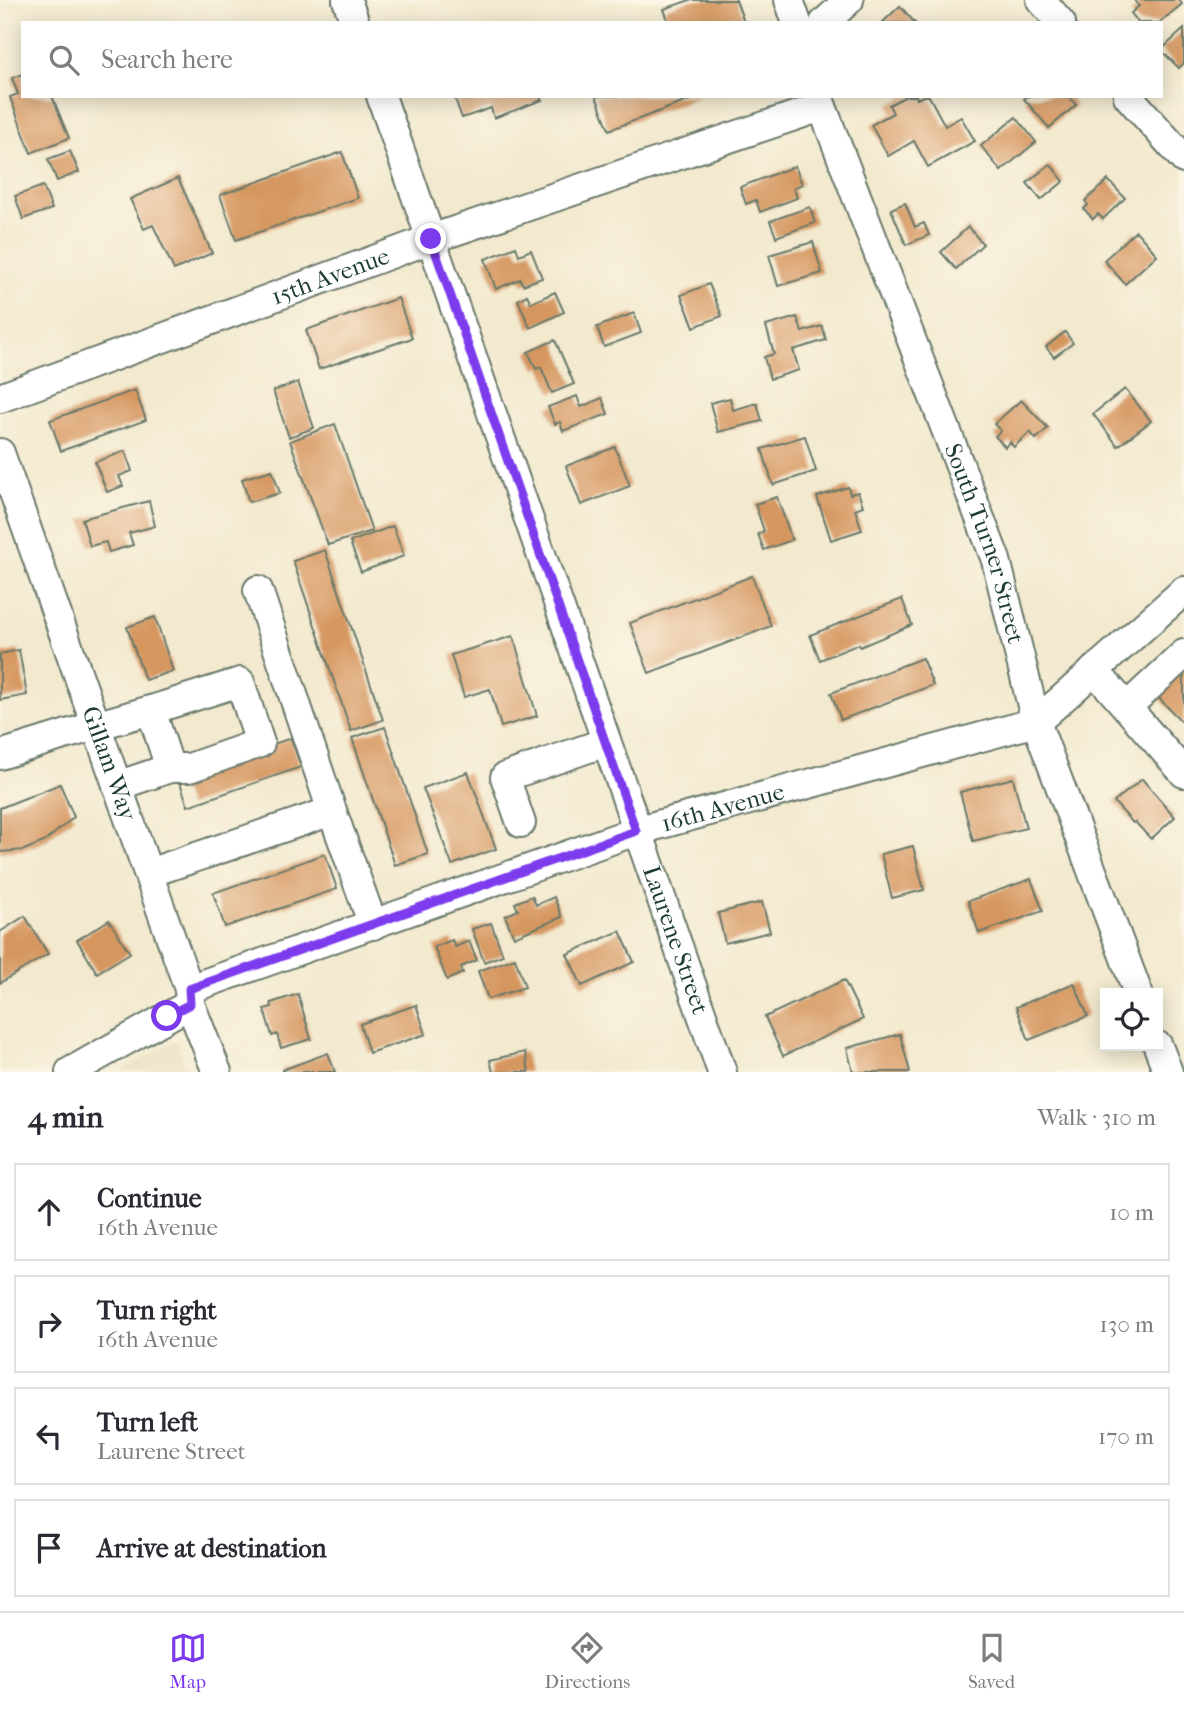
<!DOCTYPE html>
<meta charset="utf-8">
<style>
:root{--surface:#fff;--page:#f7f7f7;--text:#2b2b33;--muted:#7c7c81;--line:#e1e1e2;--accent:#7c3aed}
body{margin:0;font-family:"IM FELL French Canon",serif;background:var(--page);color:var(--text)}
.controls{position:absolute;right:21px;bottom:21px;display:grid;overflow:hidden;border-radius:0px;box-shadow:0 4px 18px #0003}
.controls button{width:63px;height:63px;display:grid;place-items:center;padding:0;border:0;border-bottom:2px solid var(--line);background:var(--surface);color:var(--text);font:35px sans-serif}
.stop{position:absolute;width:21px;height:21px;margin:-16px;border:5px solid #7c3aed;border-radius:50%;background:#fff}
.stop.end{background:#7c3aed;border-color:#fff;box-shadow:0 2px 7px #0008}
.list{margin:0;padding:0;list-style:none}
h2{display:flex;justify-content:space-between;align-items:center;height:91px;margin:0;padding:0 28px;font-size:30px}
h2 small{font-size:23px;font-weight:400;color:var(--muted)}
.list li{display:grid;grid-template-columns:46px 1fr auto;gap:21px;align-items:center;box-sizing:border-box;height:98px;margin:0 14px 14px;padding:0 14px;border:2px solid var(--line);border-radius:0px}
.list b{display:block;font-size:26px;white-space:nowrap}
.list p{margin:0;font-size:23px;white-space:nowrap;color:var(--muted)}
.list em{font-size:23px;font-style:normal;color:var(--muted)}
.icon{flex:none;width:38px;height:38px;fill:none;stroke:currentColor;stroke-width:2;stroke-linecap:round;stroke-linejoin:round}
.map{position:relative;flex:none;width:1184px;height:1072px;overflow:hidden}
.search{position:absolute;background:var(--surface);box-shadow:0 4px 18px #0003;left:21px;right:21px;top:21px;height:77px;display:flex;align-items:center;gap:18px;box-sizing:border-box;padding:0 24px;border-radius:0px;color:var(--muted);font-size:26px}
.sheet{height:539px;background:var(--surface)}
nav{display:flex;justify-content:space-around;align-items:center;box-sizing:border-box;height:98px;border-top:2px solid var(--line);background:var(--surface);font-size:19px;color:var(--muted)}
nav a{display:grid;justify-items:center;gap:4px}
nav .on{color:var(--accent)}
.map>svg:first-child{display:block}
.built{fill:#e7daba}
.building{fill:#d6965f}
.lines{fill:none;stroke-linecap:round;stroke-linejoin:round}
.minor-casing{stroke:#69796a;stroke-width:32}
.minor{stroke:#fff;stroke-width:28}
.route{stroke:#7c3aed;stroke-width:9}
.labels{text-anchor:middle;stroke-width:5;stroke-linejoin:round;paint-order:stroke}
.street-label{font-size:24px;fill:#1f3d34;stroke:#fcf5e5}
</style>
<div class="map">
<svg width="1184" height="1072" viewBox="0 0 1184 1072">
<rect width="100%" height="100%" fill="#fcf5e5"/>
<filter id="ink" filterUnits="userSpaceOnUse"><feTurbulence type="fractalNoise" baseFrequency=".0143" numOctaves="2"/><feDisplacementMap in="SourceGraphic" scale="14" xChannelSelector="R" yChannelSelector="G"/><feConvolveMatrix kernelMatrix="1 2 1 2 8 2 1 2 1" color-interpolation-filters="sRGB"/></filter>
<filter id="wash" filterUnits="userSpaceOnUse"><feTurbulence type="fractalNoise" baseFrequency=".00686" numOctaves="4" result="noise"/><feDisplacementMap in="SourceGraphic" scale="28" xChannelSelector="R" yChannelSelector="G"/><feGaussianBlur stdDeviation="1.57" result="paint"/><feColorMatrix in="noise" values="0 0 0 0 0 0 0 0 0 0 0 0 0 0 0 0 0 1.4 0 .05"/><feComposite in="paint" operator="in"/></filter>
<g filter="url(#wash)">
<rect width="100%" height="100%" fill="#f2e9ce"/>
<path class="built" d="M 176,1040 L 188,1072 L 120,1072 Z"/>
<g id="blocks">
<g class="building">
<path d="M 690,0 L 736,0 L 744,22 L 669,23 L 664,9 Z"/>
<path d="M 1134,0 L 1179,0 L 1182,4 L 1159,23 L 1139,23 L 1131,13 L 1139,6 Z"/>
<path d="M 900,6 L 915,23 L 882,23 Z"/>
<path d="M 1184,29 L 1184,63 L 1179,68 L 1161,50 Z"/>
<path d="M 23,74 L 23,96 L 52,96 L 69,138 L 31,153 L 10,97 L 18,94 L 12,78 Z"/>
<path d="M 454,96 L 540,96 L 542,100 L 494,118 L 491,108 L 462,118 Z"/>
<path d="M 596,96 L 698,96 L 698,97 L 609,130 Z"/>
<path d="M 906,96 L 916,96 L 917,99 L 923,96 L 929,96 L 945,126 L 961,117 L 975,141 L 928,167 L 914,141 L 888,156 L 871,125 L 893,113 L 889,105 Z"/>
<path d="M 1028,96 L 1069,96 L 1076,105 L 1049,128 L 1024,99 Z"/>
<path d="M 1016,117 L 1036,142 L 1001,171 L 981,146 Z"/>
<path d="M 70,151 L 79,172 L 57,181 L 48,159 Z"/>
<path d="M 342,152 L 358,198 L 236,240 L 220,195 Z"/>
<path d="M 1050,164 L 1064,181 L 1041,200 L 1027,183 Z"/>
<path d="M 795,166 L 802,184 L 794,188 L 797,198 L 760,212 L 756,200 L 746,204 L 740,187 Z"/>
<path d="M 178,178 L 212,253 L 174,270 L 153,225 L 144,229 L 130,199 Z"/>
<path d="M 1108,180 L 1125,198 L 1103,219 L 1098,214 L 1093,219 L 1084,209 L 1088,205 L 1085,201 Z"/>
<path d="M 43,186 L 52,209 L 23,219 L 15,196 Z"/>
<path d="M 905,203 L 915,227 L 924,223 L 929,235 L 906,245 L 891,209 Z"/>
<path d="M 810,207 L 815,223 L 776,237 L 770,221 Z"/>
<path d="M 968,227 L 983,244 L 956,269 L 941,252 Z"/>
<path d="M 1136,231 L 1157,255 L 1125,284 L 1104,260 Z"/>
<path d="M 813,242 L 822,273 L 778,286 L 769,255 Z"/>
<path d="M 516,247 L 519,255 L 531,250 L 542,278 L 523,285 L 520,279 L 496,289 L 485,259 Z"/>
<path d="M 709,284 L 722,316 L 694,327 L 681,295 Z"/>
<path d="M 555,292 L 564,312 L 530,328 L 518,300 L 527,295 L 531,303 Z"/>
<path d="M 398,298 L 412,338 L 319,369 L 306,330 Z"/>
<path d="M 634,313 L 641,333 L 604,347 L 597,327 Z"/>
<path d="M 797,317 L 802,332 L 822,326 L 826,340 L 793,350 L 799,370 L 770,379 L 764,357 L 774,354 L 766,326 Z"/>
<path d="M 1065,332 L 1073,343 L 1054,357 L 1046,347 Z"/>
<path d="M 555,340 L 574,384 L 552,393 L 541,367 L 536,369 L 528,352 Z"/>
<path d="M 298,382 L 314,428 L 289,437 L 273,391 Z"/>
<path d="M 1125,389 L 1151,421 L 1118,446 L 1093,414 Z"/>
<path d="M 135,390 L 146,420 L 61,451 L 50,420 Z"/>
<path d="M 577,396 L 581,407 L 602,398 L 608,414 L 563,431 L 560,422 L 555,424 L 548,407 Z"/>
<path d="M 730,398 L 733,410 L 757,403 L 762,421 L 718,432 L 710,403 Z"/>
<path d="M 1021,400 L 1048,428 L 1036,439 L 1030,432 L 1014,447 L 1010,442 L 1005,447 L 995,436 L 1001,431 L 994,424 Z"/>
<path d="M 335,424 L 372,531 L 328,545 L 290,441 Z"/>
<path d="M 805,436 L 816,471 L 773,485 L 762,449 Z"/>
<path d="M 615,447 L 630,486 L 581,505 L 566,466 Z"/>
<path d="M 125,451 L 132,471 L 119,476 L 123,486 L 107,492 L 95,462 Z"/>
<path d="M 272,470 L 280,493 L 249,502 L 242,479 Z"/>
<path d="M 848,487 L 850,494 L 858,492 L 863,506 L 855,509 L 862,530 L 831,540 L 817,497 Z"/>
<path d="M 777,497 L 792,540 L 764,550 L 758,534 L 764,531 L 755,504 Z"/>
<path d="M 149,501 L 155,526 L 129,533 L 133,545 L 109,552 L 106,542 L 90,546 L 82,519 Z"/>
<path d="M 393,526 L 404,556 L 361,572 L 350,542 Z"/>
<path d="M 325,550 L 383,720 L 351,731 L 293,561 Z"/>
<path d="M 752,576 L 771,626 L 649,673 L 630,623 Z"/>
<path d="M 902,599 L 912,625 L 860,647 L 859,644 L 820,660 L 810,635 Z"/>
<path d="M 155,617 L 173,671 L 145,680 L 127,627 Z"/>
<path d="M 513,636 L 537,716 L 501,727 L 490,689 L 464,697 L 451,655 Z"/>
<path d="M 19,650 L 27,695 L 0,700 L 0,654 Z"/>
<path d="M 922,658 L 933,685 L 841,720 L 831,693 Z"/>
<path d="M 1184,661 L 1184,724 L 1152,691 Z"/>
<path d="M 385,727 L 428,854 L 395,865 L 352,738 Z"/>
<path d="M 291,738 L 301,767 L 188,806 L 178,777 Z"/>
<path d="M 468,772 L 496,849 L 452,865 L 423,788 Z"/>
<path d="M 1013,778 L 1026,828 L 973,841 L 960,792 Z"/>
<path d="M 1142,779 L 1175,817 L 1151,839 L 1135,822 L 1133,823 L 1114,802 Z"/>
<path d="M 60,784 L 74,817 L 44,842 L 24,850 L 0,852 L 0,808 Z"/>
<path d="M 913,846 L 924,890 L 892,898 L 881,854 Z"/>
<path d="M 325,854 L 337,889 L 225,927 L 213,893 Z"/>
<path d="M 1031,879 L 1043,911 L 979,933 L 968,901 Z"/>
<path d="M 532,896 L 536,905 L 554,897 L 562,917 L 514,937 L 505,916 L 518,910 L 515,903 Z"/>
<path d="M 762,902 L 770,932 L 725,943 L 718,913 Z"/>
<path d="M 25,916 L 48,954 L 0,983 L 0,932 Z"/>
<path d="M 109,920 L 130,953 L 97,973 L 77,940 Z"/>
<path d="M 491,923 L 503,955 L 484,962 L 472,929 Z"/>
<path d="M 620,931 L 634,962 L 582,986 L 567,954 Z"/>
<path d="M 452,940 L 455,947 L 469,941 L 477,960 L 461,967 L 463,973 L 447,980 L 434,947 Z"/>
<path d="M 515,958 L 525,987 L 488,999 L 478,971 Z"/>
<path d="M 844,980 L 863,1019 L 783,1056 L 765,1017 Z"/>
<path d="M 1074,983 L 1088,1016 L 1029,1040 L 1016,1007 Z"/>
<path d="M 298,994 L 311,1039 L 281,1048 L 277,1034 L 272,1036 L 264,1009 L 272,1007 L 271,1003 Z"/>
<path d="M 416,1005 L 426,1034 L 369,1053 L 360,1024 Z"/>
<path d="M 900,1034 L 910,1072 L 853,1072 L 847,1048 Z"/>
<path d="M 525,1052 L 529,1072 L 493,1072 L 490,1060 Z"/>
<path d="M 328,1053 L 335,1072 L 282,1072 L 282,1070 Z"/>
</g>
</g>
</g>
<g filter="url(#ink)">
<use href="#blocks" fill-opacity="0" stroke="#69796a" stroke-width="2"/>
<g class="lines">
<g class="minor-casing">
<g id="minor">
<path d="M 347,0 L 355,23"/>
<path d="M 789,0 L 797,23"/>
<path d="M 1041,0 L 1061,23"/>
<path d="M 824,23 L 849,0"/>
<path id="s1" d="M 381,96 L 722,1072"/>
<path id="s2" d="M 818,96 L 996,560 L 1036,722 L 1138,993"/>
<path d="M 1128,96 L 1184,159"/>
<path id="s3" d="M 0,398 L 431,239 L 821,107"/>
<path id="s4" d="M 0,453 L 189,989 L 190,1004 L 217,1072"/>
<path d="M 258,590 L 332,811 L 373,925"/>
<path d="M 1094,670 L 1184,773"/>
<path d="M 1127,707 L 1184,654"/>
<path d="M 151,710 L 240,682 L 260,743 L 189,768 L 170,768"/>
<path d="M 0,755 L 64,735 L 151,710 L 170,768 L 117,786"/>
<path d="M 521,823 L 505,777 L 606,742"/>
<path d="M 149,873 L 332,811"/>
<path id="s5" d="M 189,989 L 636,831 L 1036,722 L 1184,591"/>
<path d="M 1158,1046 L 1168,1072"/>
<path d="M 70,1072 L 190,1004"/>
</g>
</g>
<use href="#minor" class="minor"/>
</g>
</g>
<g class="lines" filter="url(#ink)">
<path class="route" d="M 167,1016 L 190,1004 L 189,989 L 636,831 L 431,239"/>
</g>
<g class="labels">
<g class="street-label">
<text dy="8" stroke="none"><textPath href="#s3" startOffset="352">15th Avenue</textPath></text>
<text dy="8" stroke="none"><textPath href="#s2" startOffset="478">South Turner Street</textPath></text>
<text dy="8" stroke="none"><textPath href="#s4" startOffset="329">Gillam Way</textPath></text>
<text dy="8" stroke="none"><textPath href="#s5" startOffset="564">16th Avenue</textPath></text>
<text dy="8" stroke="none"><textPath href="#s1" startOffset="894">Laurene Street</textPath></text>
</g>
</g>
</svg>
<div class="controls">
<button><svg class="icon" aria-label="locate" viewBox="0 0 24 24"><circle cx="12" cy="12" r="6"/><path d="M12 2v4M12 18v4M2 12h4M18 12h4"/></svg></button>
</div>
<div class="stop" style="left:167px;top:1016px"></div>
<div class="stop end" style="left:431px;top:239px"></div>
<div class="search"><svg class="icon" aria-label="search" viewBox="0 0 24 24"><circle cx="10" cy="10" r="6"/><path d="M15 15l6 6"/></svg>Search here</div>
</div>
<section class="sheet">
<h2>4 min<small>Walk · 310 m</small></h2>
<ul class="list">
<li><svg class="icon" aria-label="ahead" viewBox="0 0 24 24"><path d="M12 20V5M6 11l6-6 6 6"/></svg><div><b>Continue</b><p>16th Avenue</p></div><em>10 m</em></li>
<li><svg class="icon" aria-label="right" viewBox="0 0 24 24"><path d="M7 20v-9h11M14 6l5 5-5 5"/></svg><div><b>Turn right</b><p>16th Avenue</p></div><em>130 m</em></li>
<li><svg class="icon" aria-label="left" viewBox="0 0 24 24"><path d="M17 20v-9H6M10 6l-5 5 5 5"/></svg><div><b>Turn left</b><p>Laurene Street</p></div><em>170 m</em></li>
<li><svg class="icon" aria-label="arrive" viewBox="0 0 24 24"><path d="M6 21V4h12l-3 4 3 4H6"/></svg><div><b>Arrive at destination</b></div></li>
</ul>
</section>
<nav>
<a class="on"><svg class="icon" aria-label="map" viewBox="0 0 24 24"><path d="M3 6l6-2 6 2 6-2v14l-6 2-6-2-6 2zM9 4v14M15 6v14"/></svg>Map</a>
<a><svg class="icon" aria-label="directions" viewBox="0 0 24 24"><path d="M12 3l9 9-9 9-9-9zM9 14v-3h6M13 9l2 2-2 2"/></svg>Directions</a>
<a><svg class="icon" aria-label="saved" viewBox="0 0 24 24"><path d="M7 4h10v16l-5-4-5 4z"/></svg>Saved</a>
</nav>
